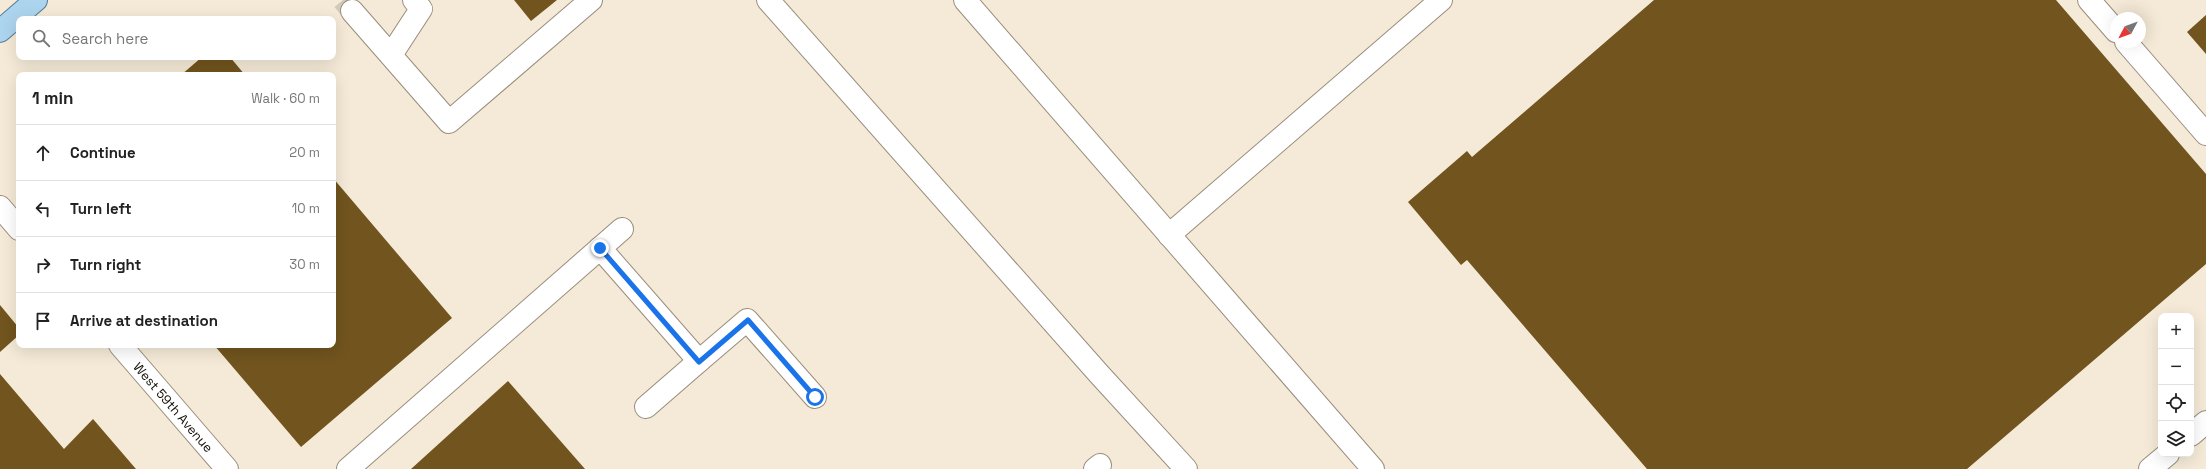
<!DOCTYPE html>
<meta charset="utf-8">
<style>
:root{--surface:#fff;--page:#f2f2f2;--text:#222;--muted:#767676;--line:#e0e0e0}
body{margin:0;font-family:"Space Grotesk",sans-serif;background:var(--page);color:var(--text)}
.controls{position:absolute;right:12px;bottom:12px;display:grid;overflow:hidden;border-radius:8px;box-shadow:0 4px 16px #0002}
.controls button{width:36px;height:36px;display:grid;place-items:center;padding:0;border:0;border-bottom:1px solid var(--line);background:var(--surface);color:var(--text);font:20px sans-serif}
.compass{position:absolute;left:2110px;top:12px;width:36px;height:36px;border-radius:50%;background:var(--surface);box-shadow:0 4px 16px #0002;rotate:229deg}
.stop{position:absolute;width:12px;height:12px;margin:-9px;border:3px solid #1a73e8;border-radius:50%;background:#fff}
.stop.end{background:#1a73e8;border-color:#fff;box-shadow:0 1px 4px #0008}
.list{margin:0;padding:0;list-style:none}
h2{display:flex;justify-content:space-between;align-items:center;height:52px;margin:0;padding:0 16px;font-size:17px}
h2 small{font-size:13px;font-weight:400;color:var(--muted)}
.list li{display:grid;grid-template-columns:26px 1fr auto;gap:12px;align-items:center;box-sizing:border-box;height:56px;padding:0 16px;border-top:1px solid var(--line)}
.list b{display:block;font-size:15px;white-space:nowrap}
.list em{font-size:13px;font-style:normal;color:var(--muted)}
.icon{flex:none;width:22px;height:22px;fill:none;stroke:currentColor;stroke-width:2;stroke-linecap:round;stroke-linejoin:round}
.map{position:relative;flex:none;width:2206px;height:469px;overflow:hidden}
.search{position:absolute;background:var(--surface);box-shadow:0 4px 16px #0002;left:16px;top:16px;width:320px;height:44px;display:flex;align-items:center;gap:10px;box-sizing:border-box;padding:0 14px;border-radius:8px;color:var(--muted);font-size:15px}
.panel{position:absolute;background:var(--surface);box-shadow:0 4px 16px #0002;left:16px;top:72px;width:320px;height:276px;border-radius:8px}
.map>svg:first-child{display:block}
.building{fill:#71541e}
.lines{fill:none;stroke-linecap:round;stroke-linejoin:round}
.minor-tunnel{stroke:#d3c9b8;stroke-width:22;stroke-dasharray:22 11;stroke-linecap:butt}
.minor-casing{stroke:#988d7c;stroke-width:24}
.major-casing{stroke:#537c96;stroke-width:24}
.minor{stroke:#fff;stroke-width:22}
.major{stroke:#add4ee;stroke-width:22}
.route{stroke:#1a73e8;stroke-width:5}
.labels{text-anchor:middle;stroke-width:4;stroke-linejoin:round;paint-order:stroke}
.street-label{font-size:13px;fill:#120e08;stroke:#fff}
</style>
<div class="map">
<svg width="2206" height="469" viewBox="0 0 2206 469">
<rect width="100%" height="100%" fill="#f5ead7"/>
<g class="building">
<path d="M 514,0 L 557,0 L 531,21 Z"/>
<path d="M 1654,0 L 2056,0 L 2206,174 L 2206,264 L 1967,469 L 1647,469 L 1467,260 L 1461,265 L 1408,202 L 1467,151 L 1472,157 Z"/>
<path d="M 2206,15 L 2206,54 L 2187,32 Z"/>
<path d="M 202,57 L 230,57 L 245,75 L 181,75 Z"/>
<path d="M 333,178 L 452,318 L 301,447 L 214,345 L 333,345 Z"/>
<path d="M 0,305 L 19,328 L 19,335 L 0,352 Z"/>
<path d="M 0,374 L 64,449 L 93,419 L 136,469 L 0,469 Z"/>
<path d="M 508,381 L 585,469 L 411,469 Z"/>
</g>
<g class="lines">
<path class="minor-tunnel" d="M 343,0 L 352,11"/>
<g class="minor-casing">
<g id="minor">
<path d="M 768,0 L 1099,374 L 1186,469"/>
<path d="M 965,0 L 1373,469"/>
<path d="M 2089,0 L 2116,31"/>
<path d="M 352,11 L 449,122 L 591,0"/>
<path d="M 2126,42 L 2206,134"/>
<path d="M 391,55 L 421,9 L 414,0"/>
<path d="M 0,207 L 19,229"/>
<path d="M 1169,235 L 1441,0"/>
<path d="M 600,248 L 699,361 L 646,407"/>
<path id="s1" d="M 120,345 L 227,469"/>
<path d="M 699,361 L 747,320 L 815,397"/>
<path d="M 2191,435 L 2206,422"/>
<path d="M 348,469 L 622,229"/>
<path d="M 1095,469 L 1100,465"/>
<path d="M 2150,469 L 2168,454"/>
</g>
</g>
<g class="major-casing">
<path id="major" d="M 0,31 L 36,0"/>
</g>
<use href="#minor" class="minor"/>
<use href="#major" class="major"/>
</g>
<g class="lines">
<path class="route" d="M 600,248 L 699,362 L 748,320 L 815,397"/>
</g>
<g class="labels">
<g class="street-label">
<text dy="5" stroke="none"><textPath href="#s1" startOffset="82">West 59th Avenue</textPath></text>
</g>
</g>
</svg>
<div class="controls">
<button>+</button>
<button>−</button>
<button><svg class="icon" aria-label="locate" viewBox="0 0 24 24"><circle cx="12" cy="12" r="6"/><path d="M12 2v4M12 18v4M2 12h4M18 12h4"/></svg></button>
<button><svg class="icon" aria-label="layers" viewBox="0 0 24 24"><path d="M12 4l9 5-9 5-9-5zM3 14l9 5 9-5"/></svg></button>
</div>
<svg class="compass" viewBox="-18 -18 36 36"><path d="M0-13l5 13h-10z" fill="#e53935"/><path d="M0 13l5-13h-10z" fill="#767676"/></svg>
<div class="stop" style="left:815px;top:397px"></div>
<div class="stop end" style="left:600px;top:248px"></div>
<div class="search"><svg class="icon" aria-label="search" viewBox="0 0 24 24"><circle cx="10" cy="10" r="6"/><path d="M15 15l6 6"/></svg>Search here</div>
<section class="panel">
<h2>1 min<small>Walk · 60 m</small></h2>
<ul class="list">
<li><svg class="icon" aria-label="ahead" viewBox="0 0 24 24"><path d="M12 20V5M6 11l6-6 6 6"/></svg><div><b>Continue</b></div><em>20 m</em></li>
<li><svg class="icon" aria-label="left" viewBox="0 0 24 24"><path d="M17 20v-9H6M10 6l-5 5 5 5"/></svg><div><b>Turn left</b></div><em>10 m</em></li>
<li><svg class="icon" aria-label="right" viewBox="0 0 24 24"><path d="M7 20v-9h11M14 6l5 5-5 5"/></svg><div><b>Turn right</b></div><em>30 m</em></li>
<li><svg class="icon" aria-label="arrive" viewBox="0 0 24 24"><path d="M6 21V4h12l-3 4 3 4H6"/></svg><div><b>Arrive at destination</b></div></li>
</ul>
</section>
</div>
